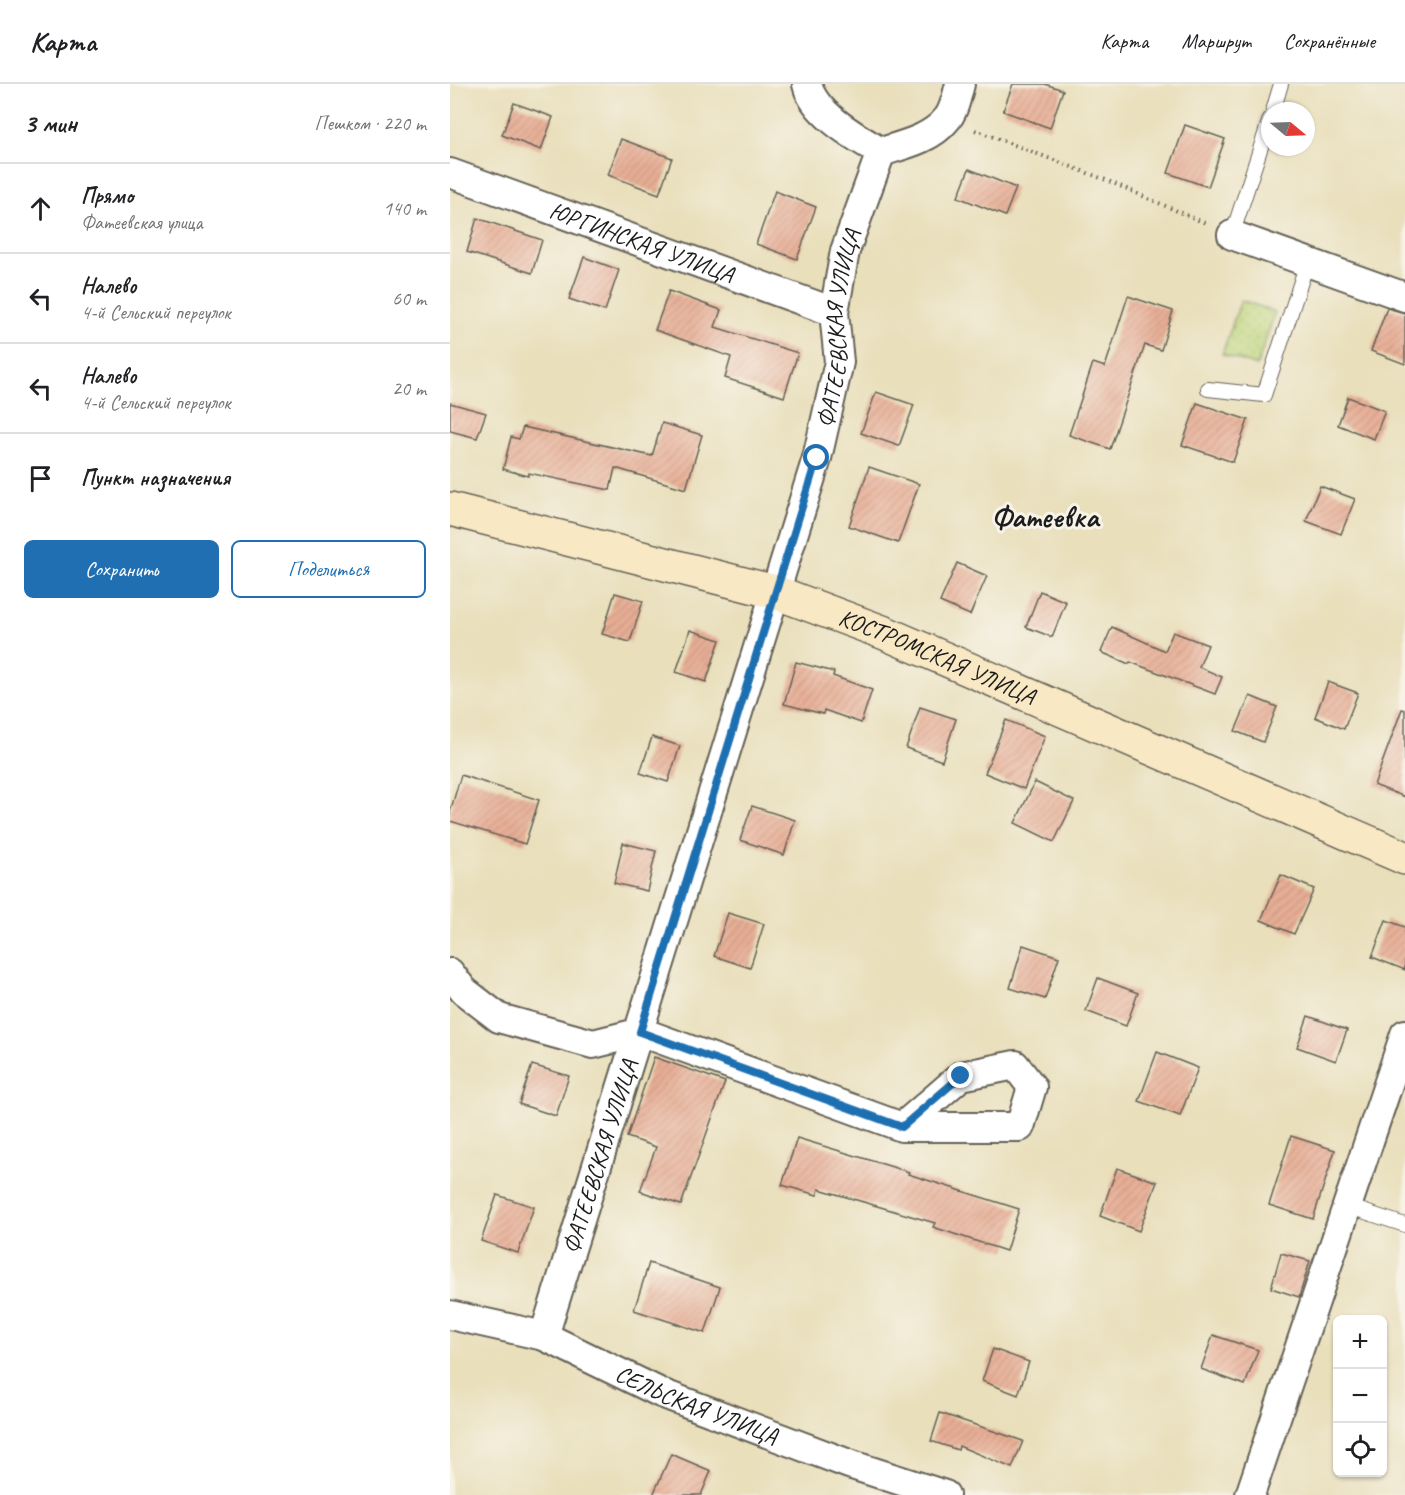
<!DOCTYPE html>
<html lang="ru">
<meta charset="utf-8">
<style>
:root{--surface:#fff;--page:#f6f6f6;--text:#202124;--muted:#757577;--line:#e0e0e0;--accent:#1f6fb2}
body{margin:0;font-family:Caveat,sans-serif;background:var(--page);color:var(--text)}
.controls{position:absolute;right:18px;bottom:18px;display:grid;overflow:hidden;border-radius:9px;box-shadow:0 2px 4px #0004}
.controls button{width:54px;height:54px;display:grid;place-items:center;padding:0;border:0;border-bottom:2px solid var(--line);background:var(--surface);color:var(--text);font:30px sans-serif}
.compass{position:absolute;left:811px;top:18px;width:54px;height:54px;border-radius:50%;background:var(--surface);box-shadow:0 2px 4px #0004;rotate:109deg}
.stop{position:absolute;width:18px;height:18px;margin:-14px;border:4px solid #1f6fb2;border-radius:50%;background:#fff}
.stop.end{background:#1f6fb2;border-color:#fff;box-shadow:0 2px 6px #0008}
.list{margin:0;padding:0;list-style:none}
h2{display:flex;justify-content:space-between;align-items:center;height:78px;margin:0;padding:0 24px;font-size:26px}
h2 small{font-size:20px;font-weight:400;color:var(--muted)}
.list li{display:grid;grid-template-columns:39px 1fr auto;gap:18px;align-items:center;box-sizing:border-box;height:90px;padding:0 24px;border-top:2px solid var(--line)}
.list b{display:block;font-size:22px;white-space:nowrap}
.list p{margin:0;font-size:20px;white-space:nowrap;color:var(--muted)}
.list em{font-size:20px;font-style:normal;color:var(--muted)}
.actions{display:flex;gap:12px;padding:18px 24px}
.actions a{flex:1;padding:14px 0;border:2px solid var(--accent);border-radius:9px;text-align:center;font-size:21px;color:var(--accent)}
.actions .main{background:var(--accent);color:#fff}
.icon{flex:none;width:33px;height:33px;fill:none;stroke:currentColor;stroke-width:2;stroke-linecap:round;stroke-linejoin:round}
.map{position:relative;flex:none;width:955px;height:1411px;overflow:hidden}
header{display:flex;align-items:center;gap:36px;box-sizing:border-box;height:84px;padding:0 30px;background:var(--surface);border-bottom:2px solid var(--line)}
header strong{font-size:28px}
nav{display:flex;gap:33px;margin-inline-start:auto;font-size:21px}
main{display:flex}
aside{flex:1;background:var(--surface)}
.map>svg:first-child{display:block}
.park{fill:url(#park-dots);stroke:#6c784a;stroke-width:1.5}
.building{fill:url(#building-hatch)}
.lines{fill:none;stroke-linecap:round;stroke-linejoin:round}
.lane-casing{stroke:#646054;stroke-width:16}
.street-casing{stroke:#646054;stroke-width:32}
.secondary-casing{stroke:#646054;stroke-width:36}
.path{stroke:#646054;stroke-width:4;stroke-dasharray:1.5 4.5;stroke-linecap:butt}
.lane{stroke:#fff;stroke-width:14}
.street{stroke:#fff;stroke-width:28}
.secondary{stroke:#f8e8c3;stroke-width:33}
.route{stroke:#1f6fb2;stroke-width:8}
.labels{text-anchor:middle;stroke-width:6;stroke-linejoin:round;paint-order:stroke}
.street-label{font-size:24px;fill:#1c1c1c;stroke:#f7f3e8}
.district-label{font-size:30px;font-weight:bold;fill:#1c1c1c;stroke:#f7f3e8}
</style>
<header>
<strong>Карта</strong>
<nav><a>Карта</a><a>Маршрут</a><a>Сохранённые</a></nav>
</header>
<main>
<aside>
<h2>3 мин<small>Пешком · 220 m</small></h2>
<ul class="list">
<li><svg class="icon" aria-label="ahead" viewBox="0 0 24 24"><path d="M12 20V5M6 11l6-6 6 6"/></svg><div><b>Прямо</b><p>Фатеевская улица</p></div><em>140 m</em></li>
<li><svg class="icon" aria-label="left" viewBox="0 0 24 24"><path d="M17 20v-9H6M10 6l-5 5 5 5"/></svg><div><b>Налево</b><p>4-й Сельский переулок</p></div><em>60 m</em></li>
<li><svg class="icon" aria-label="left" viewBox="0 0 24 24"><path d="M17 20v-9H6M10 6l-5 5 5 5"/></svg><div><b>Налево</b><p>4-й Сельский переулок</p></div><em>20 m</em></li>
<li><svg class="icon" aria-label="arrive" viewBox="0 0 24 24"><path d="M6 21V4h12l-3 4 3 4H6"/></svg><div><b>Пункт назначения</b></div></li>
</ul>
<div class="actions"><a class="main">Сохранить</a><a>Поделиться</a></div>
</aside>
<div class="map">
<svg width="955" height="1411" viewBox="0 0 955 1411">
<defs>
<pattern id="park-dots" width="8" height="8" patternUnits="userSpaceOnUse" patternTransform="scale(1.5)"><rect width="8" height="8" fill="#bdd479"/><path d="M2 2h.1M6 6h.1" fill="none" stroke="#a2b568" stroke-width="1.8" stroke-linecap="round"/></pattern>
<pattern id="building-hatch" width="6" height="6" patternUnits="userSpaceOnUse" patternTransform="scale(1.5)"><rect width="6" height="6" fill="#e8ae95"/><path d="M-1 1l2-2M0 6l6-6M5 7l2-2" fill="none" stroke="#c69580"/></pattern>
</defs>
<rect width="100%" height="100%" fill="#f7f3e8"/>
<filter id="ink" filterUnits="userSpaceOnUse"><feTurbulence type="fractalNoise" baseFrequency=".0167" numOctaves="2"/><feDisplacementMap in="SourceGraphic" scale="12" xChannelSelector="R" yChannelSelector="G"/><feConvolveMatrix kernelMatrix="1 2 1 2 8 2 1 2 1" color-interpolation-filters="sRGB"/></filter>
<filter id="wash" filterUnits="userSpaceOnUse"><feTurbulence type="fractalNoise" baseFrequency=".008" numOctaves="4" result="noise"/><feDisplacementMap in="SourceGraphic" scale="24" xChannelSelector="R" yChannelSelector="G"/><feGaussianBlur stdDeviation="1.35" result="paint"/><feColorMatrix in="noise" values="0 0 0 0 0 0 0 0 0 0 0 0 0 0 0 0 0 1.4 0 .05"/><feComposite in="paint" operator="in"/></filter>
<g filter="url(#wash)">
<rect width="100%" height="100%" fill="#e9dfbb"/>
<path class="park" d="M 791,216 L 825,228 L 807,282 L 772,270 Z"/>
<g id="blocks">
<g class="building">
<path d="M 563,0 L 595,0 L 613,6 L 600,44 L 553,27 Z"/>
<path d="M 64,19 L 103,33 L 91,66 L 52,51 Z"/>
<path d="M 735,41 L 775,55 L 758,103 L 718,89 Z"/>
<path d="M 171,55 L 222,74 L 209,110 L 158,91 Z"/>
<path d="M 519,85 L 566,104 L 555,132 L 508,113 Z"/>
<path d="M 325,107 L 366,123 L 347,175 L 306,160 Z"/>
<path d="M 27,134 L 92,156 L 82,189 L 17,168 Z"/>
<path d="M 134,173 L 169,186 L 155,227 L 119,215 Z"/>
<path d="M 219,207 L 271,226 L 265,243 L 348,269 L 334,313 L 275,294 L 281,273 L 205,246 Z"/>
<path d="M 678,212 L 723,227 L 711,266 L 695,261 L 660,365 L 619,351 L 643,279 L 655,283 Z"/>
<path d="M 937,224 L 955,229 L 955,280 L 921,267 Z"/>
<path d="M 426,308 L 464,321 L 449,362 L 411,349 Z"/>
<path d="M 898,313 L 935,327 L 924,355 L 888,341 Z"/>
<path d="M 0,319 L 36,329 L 27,354 L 0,347 Z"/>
<path d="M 747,319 L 798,336 L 783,378 L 732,361 Z"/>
<path d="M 212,339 L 252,351 L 236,405 L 165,384 L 160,406 L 79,389 L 78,392 L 53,385 L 61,353 L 69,355 L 73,343 L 202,372 Z"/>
<path d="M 419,383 L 469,400 L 448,459 L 399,442 Z"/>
<path d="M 870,402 L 905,415 L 891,450 L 856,437 Z"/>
<path d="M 507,479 L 537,492 L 520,531 L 490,518 Z"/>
<path d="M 590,507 L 616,518 L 602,553 L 576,543 Z"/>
<path d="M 165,509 L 193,517 L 180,558 L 152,550 Z"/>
<path d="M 662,543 L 715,567 L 723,548 L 758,561 L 749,583 L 772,593 L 765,610 L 680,578 L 679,580 L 651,568 Z"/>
<path d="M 240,546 L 270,556 L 256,598 L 226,588 Z"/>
<path d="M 346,578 L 384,588 L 383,592 L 422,606 L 411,639 L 374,626 L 373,630 L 334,620 Z"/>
<path d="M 878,598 L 908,609 L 894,645 L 865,633 Z"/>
<path d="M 800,612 L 827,623 L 813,658 L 785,647 Z"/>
<path d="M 470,623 L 506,635 L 492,677 L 456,664 Z"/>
<path d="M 952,625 L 955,626 L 955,713 L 924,701 Z"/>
<path d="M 556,636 L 595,652 L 574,705 L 535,689 Z"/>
<path d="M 202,653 L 230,662 L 218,698 L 190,689 Z"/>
<path d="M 11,691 L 89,716 L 75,760 L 0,737 L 0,728 Z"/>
<path d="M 585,698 L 624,717 L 604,758 L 565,739 Z"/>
<path d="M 302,722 L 345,736 L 334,771 L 290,756 Z"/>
<path d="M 173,759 L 206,767 L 197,807 L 164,799 Z"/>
<path d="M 831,791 L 864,805 L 844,850 L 811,836 Z"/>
<path d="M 278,829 L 314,840 L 300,884 L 264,872 Z"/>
<path d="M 936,836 L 955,843 L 955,886 L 922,873 Z"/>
<path d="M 573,861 L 609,873 L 595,915 L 560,904 Z"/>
<path d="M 648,894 L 688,909 L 676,942 L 636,927 Z"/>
<path d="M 858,932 L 897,946 L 886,977 L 847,963 Z"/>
<path d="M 707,968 L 748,984 L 730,1032 L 689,1017 Z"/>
<path d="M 204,973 L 275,998 L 231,1121 L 190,1107 L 206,1063 L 177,1053 Z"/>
<path d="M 82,981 L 119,992 L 106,1032 L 69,1020 Z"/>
<path d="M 841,1052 L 885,1066 L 863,1135 L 819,1121 Z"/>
<path d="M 347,1054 L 459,1088 L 458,1090 L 569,1125 L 556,1167 L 483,1143 L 485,1139 L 369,1105 L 367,1111 L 332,1101 Z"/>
<path d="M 667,1084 L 707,1098 L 689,1147 L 650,1132 Z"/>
<path d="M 47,1111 L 84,1123 L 68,1169 L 31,1157 Z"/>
<path d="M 831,1169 L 860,1177 L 849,1213 L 821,1204 Z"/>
<path d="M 199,1179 L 270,1203 L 255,1249 L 184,1226 Z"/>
<path d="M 763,1251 L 808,1266 L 795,1301 L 751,1285 Z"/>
<path d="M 543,1265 L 579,1278 L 568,1311 L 532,1297 Z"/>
<path d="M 490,1329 L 573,1357 L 562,1384 L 509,1362 L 508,1366 L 481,1357 Z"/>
<path d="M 221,1370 L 261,1387 L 251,1411 L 203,1411 Z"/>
</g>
</g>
</g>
<g filter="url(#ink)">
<use href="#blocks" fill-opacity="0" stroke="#646054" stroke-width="1.5"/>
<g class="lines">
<g class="lane-casing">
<g id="lane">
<path d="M 823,27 L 831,0"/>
<path d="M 782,151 L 820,35"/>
<path d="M 758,305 L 814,311 L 857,179"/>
<path d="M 897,1122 L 955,1141"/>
</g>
</g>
<g class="street-casing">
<g id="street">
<path d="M 357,0 C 364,30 406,53 431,68"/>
<path id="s1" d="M 0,89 L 384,228"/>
<path d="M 782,151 L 955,213"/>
<path d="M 0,889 L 14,907 L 49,934 L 143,960 L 191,948 L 452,1043 L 570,1043 L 582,1003 L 565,981 L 511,992 L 452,1043"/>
<path id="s2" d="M 0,1231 L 94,1252 L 211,1309 L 399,1380 L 495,1411"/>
<path id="s3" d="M 94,1252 L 367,374 L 389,278 L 384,228 L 395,167 L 431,68 C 453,61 481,55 496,36 C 504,28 507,11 510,0"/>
<path d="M 800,1411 L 955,950"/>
</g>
</g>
<g class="secondary-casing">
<g id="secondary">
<path id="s4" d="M 0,425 L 325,508 L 435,549 L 955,774"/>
</g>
</g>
<path class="path" d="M 525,46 L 656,96 L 757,140"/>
<use href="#lane" class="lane"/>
<use href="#street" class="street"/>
<use href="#secondary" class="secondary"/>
</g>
</g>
<g class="lines" filter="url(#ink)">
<path class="route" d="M 367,374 L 190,948 L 452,1043 L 511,992"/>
</g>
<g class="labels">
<g class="street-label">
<text dy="8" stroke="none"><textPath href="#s1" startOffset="204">ЮРГИНСКАЯ УЛИЦА</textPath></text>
<text dy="8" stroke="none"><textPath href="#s3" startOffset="1052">ФАТЕЕВСКАЯ УЛИЦА</textPath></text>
<text dy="8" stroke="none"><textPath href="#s4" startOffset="510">КОСТРОМСКАЯ УЛИЦА</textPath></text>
<text dy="8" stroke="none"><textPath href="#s3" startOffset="188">ФАТЕЕВСКАЯ УЛИЦА</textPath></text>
<text dy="8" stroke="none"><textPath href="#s2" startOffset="264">СЕЛЬСКАЯ УЛИЦА</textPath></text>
</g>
<g class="district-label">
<text x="595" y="443">Фатеевка</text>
</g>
</g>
</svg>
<div class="controls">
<button>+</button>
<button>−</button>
<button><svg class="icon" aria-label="locate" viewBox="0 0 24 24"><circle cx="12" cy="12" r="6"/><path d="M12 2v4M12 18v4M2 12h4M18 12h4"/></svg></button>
</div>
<svg class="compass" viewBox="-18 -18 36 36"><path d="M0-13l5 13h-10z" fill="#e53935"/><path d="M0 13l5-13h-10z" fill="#757577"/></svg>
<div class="stop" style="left:367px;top:374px"></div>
<div class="stop end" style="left:511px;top:992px"></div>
</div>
</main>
